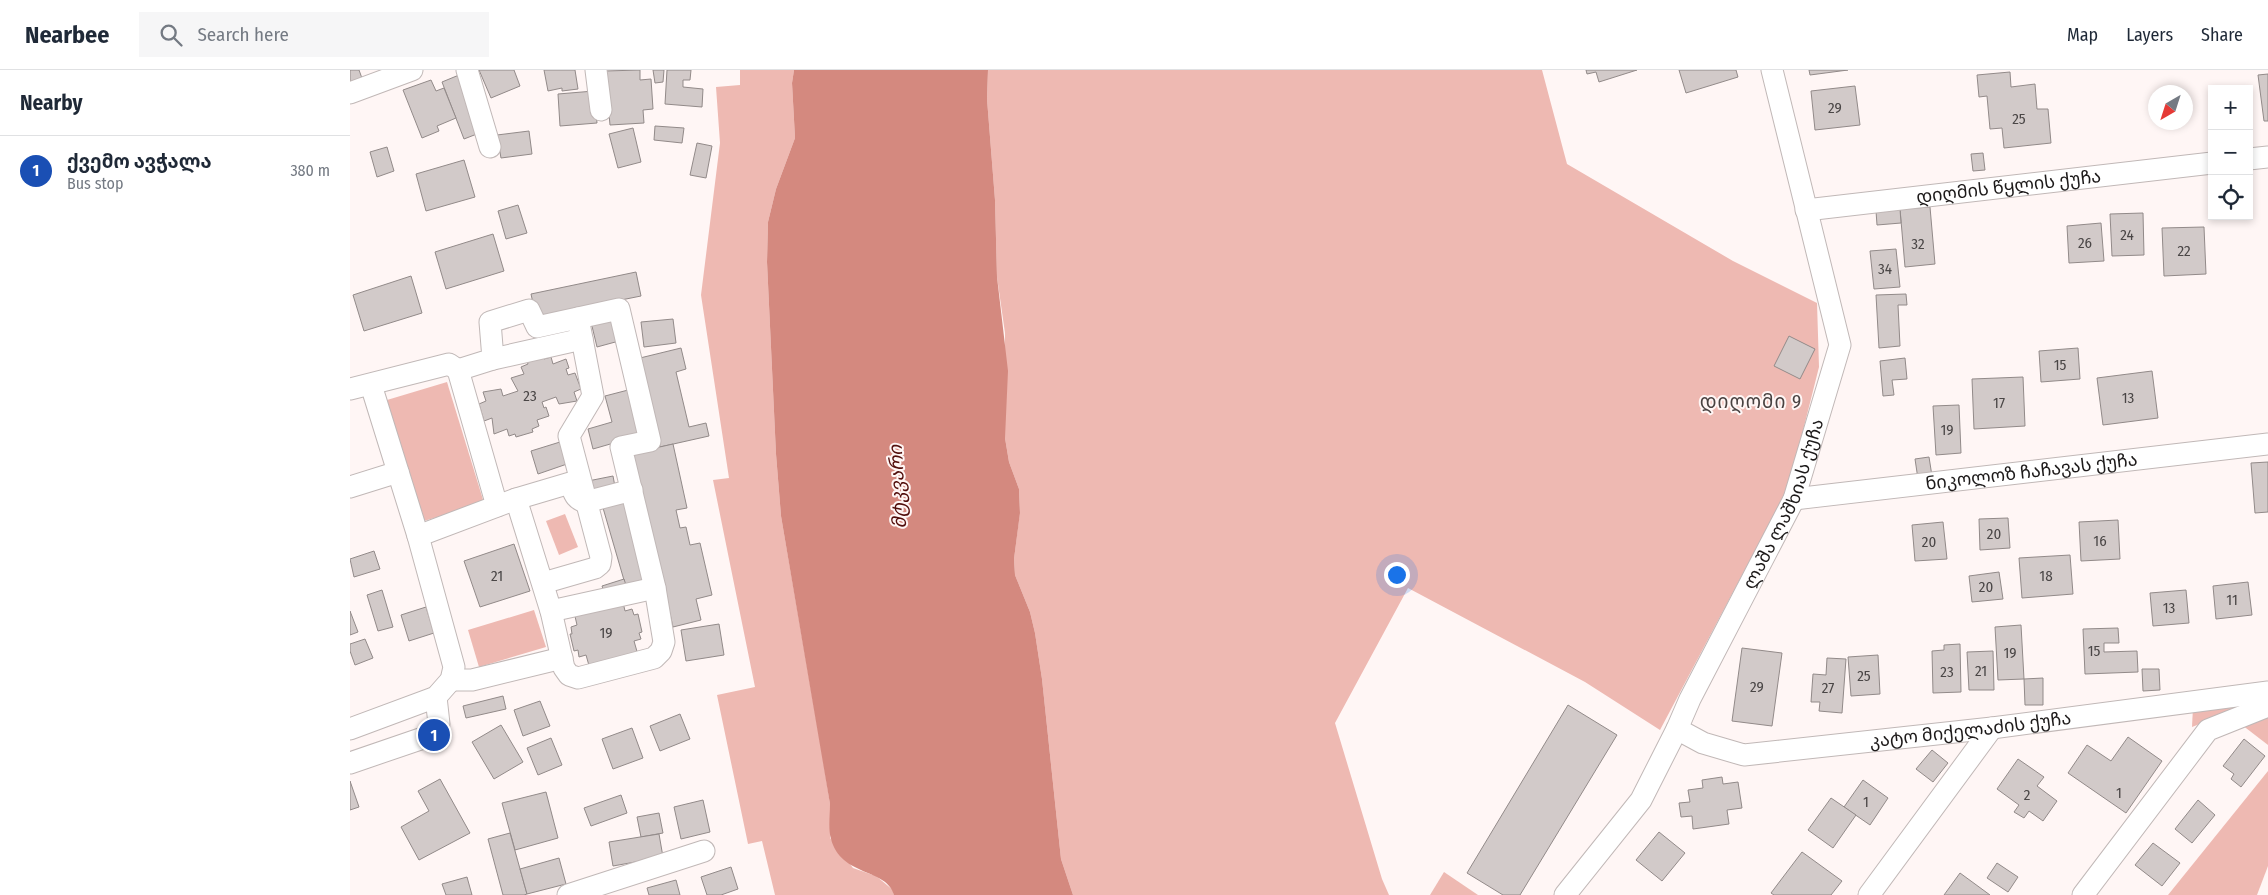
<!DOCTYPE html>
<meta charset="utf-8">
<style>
:root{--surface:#fff;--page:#f6f6f7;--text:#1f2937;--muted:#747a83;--line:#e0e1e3;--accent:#0b8043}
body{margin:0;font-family:"Fira Sans Condensed","Noto Sans Georgian",sans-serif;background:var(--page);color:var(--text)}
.controls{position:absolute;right:15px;top:15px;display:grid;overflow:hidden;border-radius:0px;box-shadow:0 2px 8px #0003}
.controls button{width:45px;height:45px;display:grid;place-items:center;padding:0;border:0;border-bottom:1px solid var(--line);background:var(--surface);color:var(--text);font:25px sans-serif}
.compass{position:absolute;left:1798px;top:15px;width:45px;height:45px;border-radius:50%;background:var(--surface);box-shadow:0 2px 8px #0003;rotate:219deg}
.you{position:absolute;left:1046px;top:504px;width:18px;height:18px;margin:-12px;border:4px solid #fff;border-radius:50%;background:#1a73e8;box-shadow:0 0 0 8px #1a73e833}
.badge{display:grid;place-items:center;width:32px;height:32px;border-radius:50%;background:var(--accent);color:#fff;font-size:16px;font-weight:700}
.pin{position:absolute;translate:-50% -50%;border:2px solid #fff;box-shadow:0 1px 5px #0006}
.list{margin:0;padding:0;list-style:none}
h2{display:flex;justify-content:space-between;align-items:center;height:65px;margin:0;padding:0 20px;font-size:21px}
h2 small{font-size:16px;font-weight:400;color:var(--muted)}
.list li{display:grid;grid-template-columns:32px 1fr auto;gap:15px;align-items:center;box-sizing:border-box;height:70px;padding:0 20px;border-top:1px solid var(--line)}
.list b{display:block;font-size:19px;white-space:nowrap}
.list p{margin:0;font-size:16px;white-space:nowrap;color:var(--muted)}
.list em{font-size:16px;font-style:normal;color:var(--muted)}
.icon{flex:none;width:28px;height:28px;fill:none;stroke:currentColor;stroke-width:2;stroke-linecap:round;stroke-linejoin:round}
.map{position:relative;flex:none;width:1918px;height:825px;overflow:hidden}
header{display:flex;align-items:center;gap:30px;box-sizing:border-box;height:70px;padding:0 25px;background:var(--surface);border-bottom:1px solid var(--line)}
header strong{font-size:24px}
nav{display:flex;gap:28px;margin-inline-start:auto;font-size:18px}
.search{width:350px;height:45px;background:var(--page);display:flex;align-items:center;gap:12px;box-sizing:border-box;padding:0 18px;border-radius:0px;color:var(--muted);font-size:19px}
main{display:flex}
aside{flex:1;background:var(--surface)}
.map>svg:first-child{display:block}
.green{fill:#eeb9b2}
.water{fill:#d4897f}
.building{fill:#d2cac9;stroke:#928a89}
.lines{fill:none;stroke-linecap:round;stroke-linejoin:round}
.minor-casing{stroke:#c1b8b7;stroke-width:23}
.minor{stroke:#fff;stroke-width:21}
.labels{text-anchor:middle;stroke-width:4;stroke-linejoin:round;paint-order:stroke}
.number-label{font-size:15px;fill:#4a4646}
.street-label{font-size:18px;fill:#1d1a1a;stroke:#fff6f5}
.neighbourhood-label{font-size:19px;letter-spacing:1px;fill:#494241;stroke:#fff6f5}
.water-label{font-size:19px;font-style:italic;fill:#520e0c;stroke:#fff6f5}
</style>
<header>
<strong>Nearbee</strong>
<div class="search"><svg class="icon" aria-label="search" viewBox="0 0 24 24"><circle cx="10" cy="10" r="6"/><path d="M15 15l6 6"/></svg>Search here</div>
<nav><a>Map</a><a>Layers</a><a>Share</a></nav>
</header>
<main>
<aside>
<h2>Nearby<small></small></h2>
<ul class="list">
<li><span class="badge" style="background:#1a4fb4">1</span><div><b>ქვემო ავჭალა</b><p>Bus stop</p></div><em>380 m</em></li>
</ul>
</aside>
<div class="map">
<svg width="1918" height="825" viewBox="0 0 1918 825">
<rect width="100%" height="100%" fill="#fff6f5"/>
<g class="green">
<path d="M 390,0 L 444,0 L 442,13 L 445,68 L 426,119 L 418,152 L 417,192 L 426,384 L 431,446 L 473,689 L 480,734 L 480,768 L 503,798 L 526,806 L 543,820 L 544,825 L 425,825 L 412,771 L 398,774 L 367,625 L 405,617 L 363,410 L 379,408 L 351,225 L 370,73 L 366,17 L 390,15 Z"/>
<path d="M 638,0 L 1192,0 L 1217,94 L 1383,191 L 1467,233 L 1469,297 L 1434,436 L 1400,490 L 1310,660 L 1235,612 L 1058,518 L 985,653 L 1032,809 L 1039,825 L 723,825 L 711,789 L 692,609 L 685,563 L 680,542 L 665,505 L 664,489 L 670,442 L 669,419 L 659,392 L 655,368 L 655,263 L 647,207 L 645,130 L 637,29 Z"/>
<path d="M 97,312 L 134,433 L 74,451 L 37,330 Z"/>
<path d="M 215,444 L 228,477 L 209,485 L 196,451 Z"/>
<path d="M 184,540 L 196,577 L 129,597 L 118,560 Z"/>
<path d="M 1918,627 L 1842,657 L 1843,637 Z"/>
<path d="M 1918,644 L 1918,675 L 1892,655 Z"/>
<path d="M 1918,701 L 1918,796 L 1907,825 L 1818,825 Z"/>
<path d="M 1094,802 L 1128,825 L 1080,825 Z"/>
</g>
<path class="water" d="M 444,0 L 638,0 L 637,29 L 645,130 L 647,207 L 658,301 L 655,368 L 659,392 L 669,419 L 670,443 L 664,489 L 665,505 L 680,542 L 685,563 L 692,609 L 711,789 L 723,825 L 544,825 C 537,798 491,807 481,769 C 478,759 480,745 480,734 L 431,446 L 426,384 L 417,192 L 418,152 L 426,119 L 445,68 L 442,13 Z"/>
<g class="building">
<path d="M 0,0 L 9,0 L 13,11 L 0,15 Z"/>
<path d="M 129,0 L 164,0 L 170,16 L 141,28 Z"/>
<path d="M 194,0 L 225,0 L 228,19 L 212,21 L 212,18 L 198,21 Z"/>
<path d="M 290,0 L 290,10 L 301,9 L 303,39 L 293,40 L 294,53 L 260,55 L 255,1 Z"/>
<path d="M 303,0 L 314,0 L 313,12 L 305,13 Z"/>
<path d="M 317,0 L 341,0 L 340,10 L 333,10 L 333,17 L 353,19 L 352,37 L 315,34 Z"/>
<path d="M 1236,0 L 1287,0 L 1249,12 L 1246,2 L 1237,4 Z"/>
<path d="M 1329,0 L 1386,0 L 1388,7 L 1336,23 Z"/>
<path d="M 1459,0 L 1498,0 L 1460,5 Z"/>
<path d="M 1660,2 L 1661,17 L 1685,14 L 1687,39 L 1698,39 L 1701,73 L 1654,78 L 1652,58 L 1640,59 L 1637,26 L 1629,27 L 1627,5 Z"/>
<path d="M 1918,4 L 1918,51 L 1914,51 L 1908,5 Z"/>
<path d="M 109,5 L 132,62 L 114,69 L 92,12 Z"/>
<path d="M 81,10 L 86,21 L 94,18 L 106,48 L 87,56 L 89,61 L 72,68 L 53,20 Z"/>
<path d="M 1505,16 L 1510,55 L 1465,60 L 1461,21 Z"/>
<path d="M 244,21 L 247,53 L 210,56 L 208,24 Z"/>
<path d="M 305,56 L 334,58 L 332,73 L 304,70 Z"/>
<path d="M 283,58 L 291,92 L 268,98 L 259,64 Z"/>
<path d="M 179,61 L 182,84 L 151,88 L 147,65 Z"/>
<path d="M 347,73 L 362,76 L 356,108 L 340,105 Z"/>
<path d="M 37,77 L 44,101 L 27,107 L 20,82 Z"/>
<path d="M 1633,83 L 1635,100 L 1623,101 L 1621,84 Z"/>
<path d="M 114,90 L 125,127 L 76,141 L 66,104 Z"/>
<path d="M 168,135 L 177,163 L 156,169 L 148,141 Z"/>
<path d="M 1580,137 L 1585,194 L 1555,197 L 1550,139 Z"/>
<path d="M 1550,139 L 1551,153 L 1527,155 L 1526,141 Z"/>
<path d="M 1793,143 L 1794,185 L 1762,186 L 1760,144 Z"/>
<path d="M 1751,153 L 1754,191 L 1719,193 L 1717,156 Z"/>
<path d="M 1854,157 L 1856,204 L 1814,206 L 1812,158 Z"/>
<path d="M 143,164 L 154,201 L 96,219 L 85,182 Z"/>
<path d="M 1546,179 L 1550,217 L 1524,219 L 1520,181 Z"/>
<path d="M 286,202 L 291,226 L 186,247 L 181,224 Z"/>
<path d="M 61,206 L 72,243 L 14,261 L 3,225 Z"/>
<path d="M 1556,224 L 1557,235 L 1548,235 L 1550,276 L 1529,278 L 1526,225 Z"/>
<path d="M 262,247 L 269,271 L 247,277 L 241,252 Z"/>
<path d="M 323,249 L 326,273 L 294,277 L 291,252 Z"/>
<path d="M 1439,266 L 1465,279 L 1450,309 L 1424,296 Z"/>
<path d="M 331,278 L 336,299 L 326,302 L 339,357 L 356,353 L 359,366 L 310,377 L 290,288 Z"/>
<path d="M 1728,278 L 1730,309 L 1691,312 L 1689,281 Z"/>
<path d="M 193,286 L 194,289 L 201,287 L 203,294 L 216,289 L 219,298 L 216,299 L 218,305 L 225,303 L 231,319 L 224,322 L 227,331 L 209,334 L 206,327 L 192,332 L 194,338 L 196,337 L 199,346 L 187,350 L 189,356 L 182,359 L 183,362 L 166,367 L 165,364 L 159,366 L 157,359 L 144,364 L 142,348 L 134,351 L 129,334 L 136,331 L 133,322 L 151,319 L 153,326 L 168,321 L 161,308 L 174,304 L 171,297 L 178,294 L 177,291 Z"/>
<path d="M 1555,288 L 1557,309 L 1542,310 L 1544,325 L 1533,326 L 1530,291 Z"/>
<path d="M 1802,301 L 1808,348 L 1753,355 L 1747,308 Z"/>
<path d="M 1673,307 L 1675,356 L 1624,359 L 1622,309 Z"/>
<path d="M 282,319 L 295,364 L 243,379 L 238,359 L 262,352 L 255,326 Z"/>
<path d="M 1609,335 L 1611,383 L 1586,385 L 1583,336 Z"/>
<path d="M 210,372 L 217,394 L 188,404 L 181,381 Z"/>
<path d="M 323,374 L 337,438 L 326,440 L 330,458 L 336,457 L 340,475 L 350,473 L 362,525 L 346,529 L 351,550 L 323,557 L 283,383 Z"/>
<path d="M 1579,387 L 1582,406 L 1568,409 L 1565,389 Z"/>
<path d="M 1918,392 L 1918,442 L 1905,443 L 1901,393 Z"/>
<path d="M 263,406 L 266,422 L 242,427 L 238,411 Z"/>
<path d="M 273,425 L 298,510 L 276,517 L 251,431 Z"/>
<path d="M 1658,448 L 1660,478 L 1630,480 L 1629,449 Z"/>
<path d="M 1768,450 L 1770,489 L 1731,491 L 1729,452 Z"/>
<path d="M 1593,452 L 1597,489 L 1565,491 L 1562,455 Z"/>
<path d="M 164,474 L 180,521 L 130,537 L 114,491 Z"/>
<path d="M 24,481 L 30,499 L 4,507 L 0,489 Z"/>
<path d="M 1720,485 L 1723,524 L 1672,528 L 1669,488 Z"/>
<path d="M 1649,502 L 1653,529 L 1622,532 L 1619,506 Z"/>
<path d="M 274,509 L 278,521 L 256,527 L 252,516 Z"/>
<path d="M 1898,512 L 1902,545 L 1866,549 L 1863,516 Z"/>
<path d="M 32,520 L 43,557 L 28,561 L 17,525 Z"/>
<path d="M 1836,520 L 1839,553 L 1803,556 L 1800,523 Z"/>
<path d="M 272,528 L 275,541 L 282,539 L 284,545 L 288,544 L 292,562 L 289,563 L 291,569 L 284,571 L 288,585 L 240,599 L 236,585 L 229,587 L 228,580 L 224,581 L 220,564 L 222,564 L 221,557 L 227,555 L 224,542 Z"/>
<path d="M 76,537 L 84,563 L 59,571 L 51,545 Z"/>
<path d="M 0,541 L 8,562 L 0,565 Z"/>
<path d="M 369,554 L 374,585 L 336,591 L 331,560 Z"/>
<path d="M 1671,555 L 1674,609 L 1648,610 L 1645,557 Z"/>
<path d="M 1768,558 L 1769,573 L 1754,573 L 1754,582 L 1787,581 L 1788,602 L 1735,604 L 1733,559 Z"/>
<path d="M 15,569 L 23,588 L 5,595 L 0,581 L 0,574 Z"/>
<path d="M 1610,574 L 1611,622 L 1583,623 L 1582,581 L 1594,580 L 1594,575 Z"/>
<path d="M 1392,578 L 1432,583 L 1422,656 L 1382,651 Z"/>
<path d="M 1643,581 L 1644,620 L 1619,620 L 1617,582 Z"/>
<path d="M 1528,585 L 1530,624 L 1501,626 L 1498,587 Z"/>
<path d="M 1477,588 L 1496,589 L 1492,643 L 1469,641 L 1470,632 L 1461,632 L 1463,604 L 1476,605 Z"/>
<path d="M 1792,599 L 1809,599 L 1810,620 L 1793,621 Z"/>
<path d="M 1693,608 L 1693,635 L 1675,635 L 1674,609 Z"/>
<path d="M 153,626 L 156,639 L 116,648 L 113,636 Z"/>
<path d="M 190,631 L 200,656 L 173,666 L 164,640 Z"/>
<path d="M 1218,635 L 1267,665 L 1170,825 L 1153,825 L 1117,803 Z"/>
<path d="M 330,644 L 340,669 L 310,681 L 300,656 Z"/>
<path d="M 151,655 L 173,692 L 144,709 L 122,672 Z"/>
<path d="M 282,658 L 293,688 L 263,699 L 252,669 Z"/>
<path d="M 1778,667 L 1812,691 L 1776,743 L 1718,703 L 1737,675 L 1761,691 Z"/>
<path d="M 201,668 L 212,695 L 188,705 L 177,678 Z"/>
<path d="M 1894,669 L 1915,686 L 1891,717 L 1881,709 L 1884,704 L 1873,696 Z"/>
<path d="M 1582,680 L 1598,693 L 1583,712 L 1566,699 Z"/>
<path d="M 1668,689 L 1694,707 L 1687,716 L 1707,731 L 1693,751 L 1679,741 L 1674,748 L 1664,742 L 1669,735 L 1647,719 Z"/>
<path d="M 1372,707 L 1373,714 L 1388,712 L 1392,738 L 1377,740 L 1379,754 L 1343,759 L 1342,746 L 1331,747 L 1329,733 L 1340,732 L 1338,720 L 1353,718 L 1352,710 Z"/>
<path d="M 90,709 L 120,763 L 69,790 L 51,757 L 79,741 L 68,721 Z"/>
<path d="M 1513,710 L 1538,728 L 1520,755 L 1494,737 Z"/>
<path d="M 0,711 L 9,737 L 0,740 Z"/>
<path d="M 196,722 L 208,768 L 165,780 L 152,733 Z"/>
<path d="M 271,725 L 277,743 L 241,756 L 234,738 Z"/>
<path d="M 1481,728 L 1506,745 L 1483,778 L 1458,760 Z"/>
<path d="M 353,730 L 360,762 L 331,769 L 324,737 Z"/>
<path d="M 1848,730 L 1865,745 L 1842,773 L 1825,759 Z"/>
<path d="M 309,743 L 313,763 L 291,767 L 287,747 Z"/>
<path d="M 1309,762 L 1335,783 L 1312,811 L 1286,790 Z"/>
<path d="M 160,763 L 177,824 L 174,825 L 153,825 L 138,769 Z"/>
<path d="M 309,764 L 313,787 L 263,796 L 259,772 Z"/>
<path d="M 1803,773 L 1830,793 L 1812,816 L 1785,795 Z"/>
<path d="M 1452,782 L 1492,811 L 1481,825 L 1424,825 L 1421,823 Z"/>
<path d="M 209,788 L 216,814 L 177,824 L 170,799 Z"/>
<path d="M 1647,793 L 1668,807 L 1658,822 L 1637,808 Z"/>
<path d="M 381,797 L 388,819 L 371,825 L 357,825 L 351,807 Z"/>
<path d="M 1610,803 L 1640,825 L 1594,825 Z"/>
<path d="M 117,807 L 122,825 L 96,825 L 92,814 Z"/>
<path d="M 326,810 L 330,825 L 299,825 L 297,818 Z"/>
</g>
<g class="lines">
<g class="minor-casing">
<g id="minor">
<path d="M 117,0 L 140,77"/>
<path d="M 246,0 L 251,40"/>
<path d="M 0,23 L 62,0"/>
<path d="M 1899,89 L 1918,87"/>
<path id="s1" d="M 1456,140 L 1862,93"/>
<path d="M 143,289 L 232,269"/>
<path d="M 108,300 L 143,289 L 140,252 L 179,240 L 187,257 L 269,239 L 300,371 L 271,377 L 305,518 L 314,572 L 311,581 L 304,588 L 228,608 L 219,605 L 214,598 L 201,541 L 166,429"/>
<path d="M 0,319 L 99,294 L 108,300 L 147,436"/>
<path d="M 0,417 L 48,402"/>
<path id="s2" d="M 1444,429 L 1918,374"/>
<path d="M 68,466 L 166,429 L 220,413 C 224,423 225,430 236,432 L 282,420"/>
<path d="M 193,513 L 245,498 L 250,494 L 251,487 L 219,366 L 243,326 L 228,248"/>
<path d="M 201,541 L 305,518"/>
<path d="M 101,610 L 122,610 L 212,588"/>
<path d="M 0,659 L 86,627 L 101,610 L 104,597 L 68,466 L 21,315"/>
<path id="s3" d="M 1327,659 L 1353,673 L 1394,685 L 1642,658 L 1918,622"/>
<path d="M 0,693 L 82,665 L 89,654 L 86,627"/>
<path d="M 218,825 L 354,781"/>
<path id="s4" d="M 1215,825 L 1291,730 L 1327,659 L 1340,629 L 1444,429 L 1490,275 L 1422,0"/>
<path d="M 1519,825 L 1642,658"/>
<path d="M 1733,825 L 1858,660 L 1918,636"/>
</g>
</g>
<use href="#minor" class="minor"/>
</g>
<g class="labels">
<g class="number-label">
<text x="1485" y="43">29</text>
<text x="1669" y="54">25</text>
<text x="1777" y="170">24</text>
<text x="1735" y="178">26</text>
<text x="1568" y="179">32</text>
<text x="1834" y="186">22</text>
<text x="1535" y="204">34</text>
<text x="1710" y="300">15</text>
<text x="180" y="331">23</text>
<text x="1778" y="333">13</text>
<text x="1649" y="338">17</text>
<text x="1597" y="365">19</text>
<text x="1644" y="469">20</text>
<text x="1750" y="476">16</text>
<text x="1579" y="477">20</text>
<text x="147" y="511">21</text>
<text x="1696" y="511">18</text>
<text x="1636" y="522">20</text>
<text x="1882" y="535">11</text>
<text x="1819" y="543">13</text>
<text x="256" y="568">19</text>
<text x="1744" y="586">15</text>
<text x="1660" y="588">19</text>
<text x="1631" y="606">21</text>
<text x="1597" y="607">23</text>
<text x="1514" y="611">25</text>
<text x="1407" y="622">29</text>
<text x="1478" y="623">27</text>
<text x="1769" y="728">1</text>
<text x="1677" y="730">2</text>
<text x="1516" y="737">1</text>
</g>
<g class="street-label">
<text dy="6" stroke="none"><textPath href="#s1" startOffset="204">დიღმის წყლის ქუჩა</textPath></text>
<text dy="6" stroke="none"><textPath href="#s2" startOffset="239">ნიკოლოზ ჩაჩავას ქუჩა</textPath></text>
<text dy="6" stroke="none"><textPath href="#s4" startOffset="451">ლაშა ლაშხიას ქუჩა</textPath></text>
<text dy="6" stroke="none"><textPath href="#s3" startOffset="300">კატო მიქელაძის ქუჩა</textPath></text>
</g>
<g class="neighbourhood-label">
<text x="1401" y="338">დიღომი 9</text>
</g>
<g class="water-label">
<text transform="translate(547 417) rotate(-93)" y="7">მტკვარი</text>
</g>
</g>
</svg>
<div class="controls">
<button>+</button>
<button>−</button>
<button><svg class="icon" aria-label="locate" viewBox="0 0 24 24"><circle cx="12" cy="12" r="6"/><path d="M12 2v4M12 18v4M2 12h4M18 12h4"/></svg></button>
</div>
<svg class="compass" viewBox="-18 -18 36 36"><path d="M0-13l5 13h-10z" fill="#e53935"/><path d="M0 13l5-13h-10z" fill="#747a83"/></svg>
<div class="you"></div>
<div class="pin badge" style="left:84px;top:665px;background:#1a4fb4">1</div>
</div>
</main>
